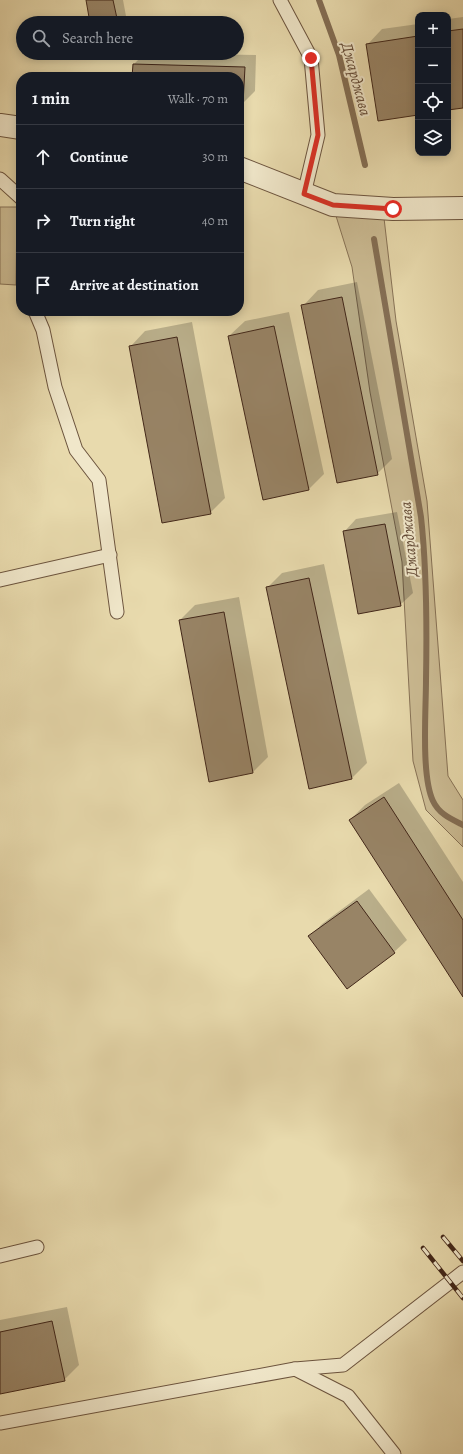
<!DOCTYPE html>
<meta charset="utf-8">
<style>
:root{--surface:#171b24;--page:#242831;--text:#f1f3f6;--muted:#9ea1a6;--line:#363941}
body{margin:0;font-family:Alegreya,serif;background:var(--page);color:var(--text)}
.controls{position:absolute;right:12px;top:12px;display:grid;overflow:hidden;border-radius:8px;box-shadow:0 2px 10px #0003}
.controls button{width:36px;height:36px;display:grid;place-items:center;padding:0;border:0;border-bottom:1px solid var(--line);background:var(--surface);color:var(--text);font:20px sans-serif}
.stop{position:absolute;width:12px;height:12px;margin:-9px;border:3px solid #d93025;border-radius:50%;background:#fff}
.stop.end{background:#d93025;border-color:#fff;box-shadow:0 1px 4px #0008}
.list{margin:0;padding:0;list-style:none}
h2{display:flex;justify-content:space-between;align-items:center;height:52px;margin:0;padding:0 16px;font-size:17px}
h2 small{font-size:13px;font-weight:400;color:var(--muted)}
.list li{display:grid;grid-template-columns:26px 1fr auto;gap:12px;align-items:center;box-sizing:border-box;height:64px;padding:0 16px;border-top:1px solid var(--line)}
.list b{display:block;font-size:15px;white-space:nowrap}
.list em{font-size:13px;font-style:normal;color:var(--muted)}
.icon{flex:none;width:22px;height:22px;fill:none;stroke:currentColor;stroke-width:2;stroke-linecap:round;stroke-linejoin:round}
.map{position:relative;flex:none;width:463px;height:1454px;overflow:hidden}
.search{position:absolute;background:var(--surface);box-shadow:0 2px 10px #0003;left:16px;top:16px;width:228px;height:44px;display:flex;align-items:center;gap:10px;box-sizing:border-box;padding:0 14px;border-radius:22px;color:var(--muted);font-size:15px}
.panel{position:absolute;background:var(--surface);box-shadow:0 2px 10px #0003;left:16px;top:72px;width:228px;height:244px;border-radius:16px}
.map>svg:first-child{display:block}
.green{fill:#ccbc94;stroke:#877256}
.shadow{fill:#0003}
.lines{fill:none;stroke-linecap:round;stroke-linejoin:round}
.stream{stroke:#846e54;stroke-width:6}
.building{fill:#988466;stroke:#422719}
.lane-casing{stroke:#6c543e;stroke-width:15}
.street-casing{stroke:#6c543e;stroke-width:24}
.lane{stroke:#f0e7ca;stroke-width:13}
.street{stroke:#f0e7ca;stroke-width:22}
.rail-casing{stroke:#422719;stroke-width:4.5}
.rail{stroke:#f0e7ca;stroke-width:3;stroke-dasharray:9;stroke-linecap:butt}
.route{stroke:#d93025;stroke-width:5}
.labels{text-anchor:middle;stroke-width:4;stroke-linejoin:round;paint-order:stroke}
.water-label{font-size:16px;font-style:italic;fill:#634a36;stroke:#f0e7ca}
</style>
<div class="map">
<svg width="463" height="1454" viewBox="0 0 463 1454">
<rect width="100%" height="100%" fill="#e8daad"/>
<filter id="stains"><feTurbulence type="fractalNoise" baseFrequency=".005" numOctaves="4"/><feColorMatrix values="0 0 0 0 .2 0 0 0 0 .09 0 0 0 0 .02 0 0 0 .5 -.17"/></filter>
<radialGradient id="worn" r=".72"><stop offset=".6" stop-color="#630" stop-opacity="0"/><stop offset="1" stop-color="#630" stop-opacity=".3"/></radialGradient>
<g class="green">
<path d="M 0,207 L 17,207 L 16,285 L 0,284 Z"/>
<path d="M 336,216 L 384,218 L 396,321 L 427,501 L 448,776 L 463,800 L 463,847 L 426,810 L 413,761 L 402,562 L 370,392 L 352,267 Z"/>
</g>
<g class="shadow">
<path d="M 87,0 L 123,0 L 126,16 L 119,23 L 91,23 Z"/>
<path d="M 463,17 L 463,107 L 448,109 L 448,19 Z"/>
<path d="M 418,24 L 418,114 L 367,45 L 382,29 Z"/>
<path d="M 145,53 L 256,55 L 255,91 L 243,103 L 239,103 L 239,77 L 133,77 L 134,64 Z"/>
<path d="M 357,282 L 392,459 L 377,474 L 303,306 L 318,290 Z"/>
<path d="M 289,312 L 324,474 L 309,489 L 229,336 L 245,321 Z"/>
<path d="M 192,322 L 225,498 L 210,513 L 130,347 L 145,331 Z"/>
<path d="M 397,512 L 413,593 L 400,605 L 344,532 L 356,519 Z"/>
<path d="M 324,564 L 367,763 L 352,778 L 267,588 L 282,573 Z"/>
<path d="M 239,597 L 268,757 L 253,772 L 210,781 L 180,620 L 195,605 Z"/>
<path d="M 399,783 L 463,882 L 463,995 L 350,820 L 365,805 Z"/>
<path d="M 369,889 L 407,940 L 394,952 L 347,987 L 310,937 L 322,924 Z"/>
<path d="M 67,1307 L 79,1365 L 64,1380 L 0,1393 L 0,1320 Z"/>
</g>
<g class="lines">
<g class="stream">
<path d="M 319,0 L 339,55 L 365,165"/>
<path d="M 374,239 L 421,517 C 427,571 427,626 426,680 C 426,710 421,776 433,801 C 439,814 451,819 463,825"/>
</g>
</g>
<g class="building">
<path d="M 86,0 L 113,0 L 118,23 L 90,23 Z"/>
<path d="M 463,29 L 463,108 L 448,110 L 448,31 Z"/>
<path d="M 418,36 L 418,115 L 378,121 L 366,44 Z"/>
<path d="M 133,64 L 245,67 L 243,104 L 239,104 L 239,77 L 132,77 Z"/>
<path d="M 342,297 L 378,475 L 337,483 L 301,305 Z"/>
<path d="M 274,326 L 309,490 L 263,500 L 228,336 Z"/>
<path d="M 177,337 L 211,514 L 162,523 L 129,346 Z"/>
<path d="M 385,524 L 401,606 L 358,614 L 343,531 Z"/>
<path d="M 309,578 L 352,779 L 309,789 L 266,587 Z"/>
<path d="M 224,612 L 253,773 L 209,782 L 179,620 Z"/>
<path d="M 384,797 L 463,920 L 463,997 L 349,820 Z"/>
<path d="M 357,901 L 395,953 L 347,989 L 308,936 Z"/>
<path d="M 52,1321 L 65,1381 L 0,1394 L 0,1332 Z"/>
</g>
<g class="lines">
<g class="lane-casing">
<g id="lane">
<path d="M 280,0 L 311,58 L 318,135 L 304,194"/>
<path d="M 0,179 L 21,198"/>
<path d="M 35,311 L 43,330 L 55,387 L 76,450 L 99,480 L 117,612"/>
<path d="M 0,580 L 110,555"/>
<path d="M 0,1256 L 37,1247"/>
<path d="M 295,1369 L 348,1396 L 394,1454"/>
<path d="M 0,1423 L 295,1369 L 343,1365 L 463,1272"/>
</g>
</g>
<g class="street-casing">
<g id="street">
<path d="M 0,125 L 21,128"/>
<path d="M 239,168 L 333,205 L 393,209 L 463,208"/>
</g>
</g>
<use href="#lane" class="lane"/>
<use href="#street" class="street"/>
<g class="rail-casing">
<g id="rail">
<path d="M 443,1237 L 463,1261"/>
<path d="M 423,1248 L 463,1298"/>
</g>
</g>
<use href="#rail" class="rail"/>
</g>
<g class="lines">
<path class="route" d="M 311,58 L 318,135 L 304,194 L 333,205 L 393,209"/>
</g>
<g class="labels">
<g class="water-label">
<text transform="translate(357 79) rotate(75)" y="6">Джарджава</text>
<text transform="translate(408 539) rotate(-95)" y="6">Джарджава</text>
</g>
</g>
<rect width="100%" height="100%" filter="url(#stains)"/>
<rect width="100%" height="100%" fill="url(#worn)"/>
</svg>
<div class="controls">
<button>+</button>
<button>−</button>
<button><svg class="icon" aria-label="locate" viewBox="0 0 24 24"><circle cx="12" cy="12" r="6"/><path d="M12 2v4M12 18v4M2 12h4M18 12h4"/></svg></button>
<button><svg class="icon" aria-label="layers" viewBox="0 0 24 24"><path d="M12 4l9 5-9 5-9-5zM3 14l9 5 9-5"/></svg></button>
</div>
<div class="stop" style="left:393px;top:209px"></div>
<div class="stop end" style="left:311px;top:58px"></div>
<div class="search"><svg class="icon" aria-label="search" viewBox="0 0 24 24"><circle cx="10" cy="10" r="6"/><path d="M15 15l6 6"/></svg>Search here</div>
<section class="panel">
<h2>1 min<small>Walk · 70 m</small></h2>
<ul class="list">
<li><svg class="icon" aria-label="ahead" viewBox="0 0 24 24"><path d="M12 20V5M6 11l6-6 6 6"/></svg><div><b>Continue</b></div><em>30 m</em></li>
<li><svg class="icon" aria-label="right" viewBox="0 0 24 24"><path d="M7 20v-9h11M14 6l5 5-5 5"/></svg><div><b>Turn right</b></div><em>40 m</em></li>
<li><svg class="icon" aria-label="arrive" viewBox="0 0 24 24"><path d="M6 21V4h12l-3 4 3 4H6"/></svg><div><b>Arrive at destination</b></div></li>
</ul>
</section>
</div>
